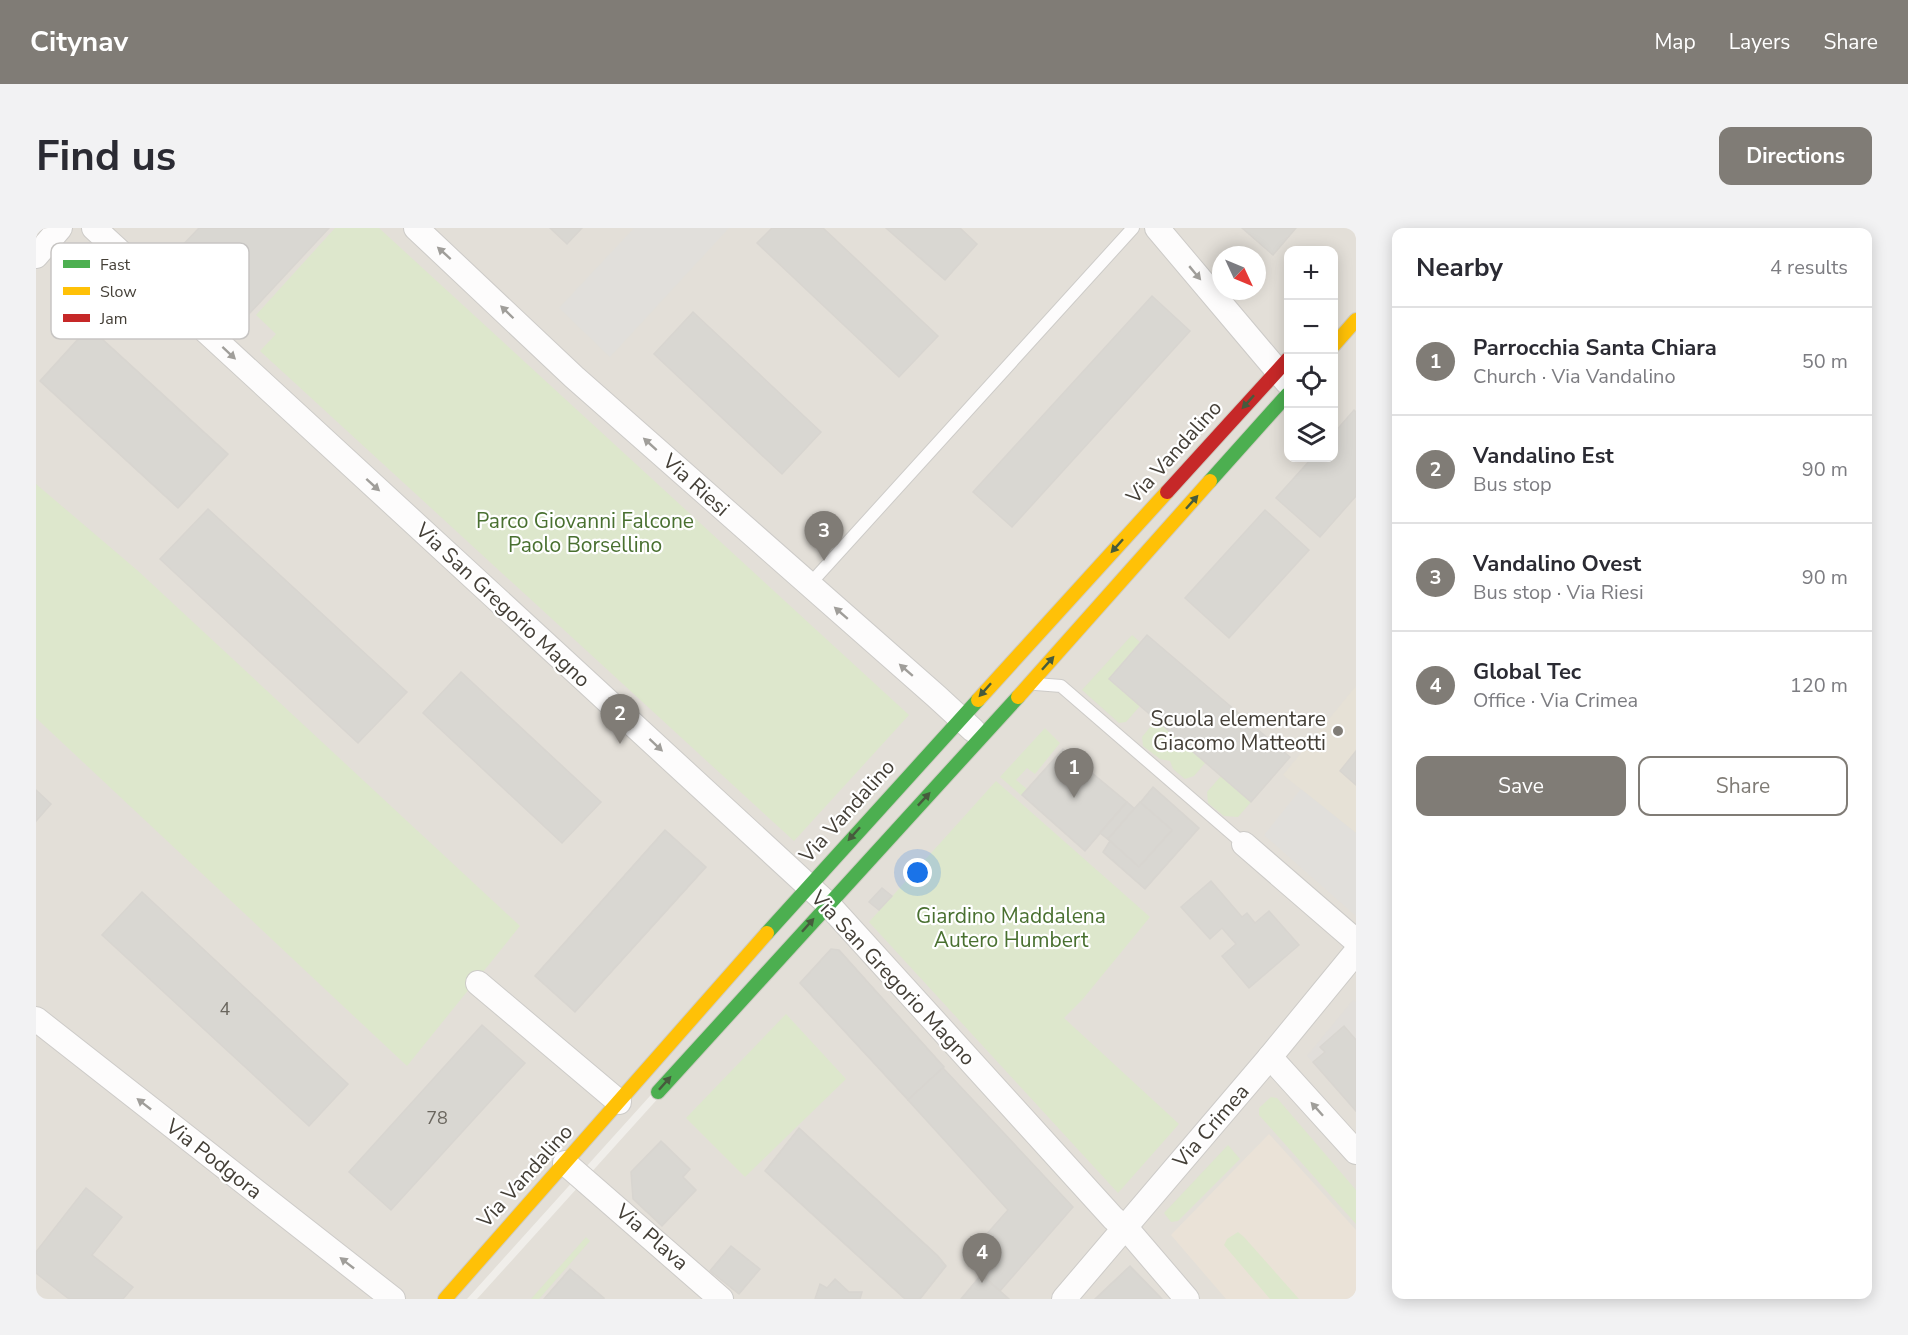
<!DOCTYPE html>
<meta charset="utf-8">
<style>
:root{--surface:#fff;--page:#f2f2f3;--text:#2b2b33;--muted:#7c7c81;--line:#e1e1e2;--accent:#807c76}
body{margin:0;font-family:"Nunito Sans",sans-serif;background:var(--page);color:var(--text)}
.controls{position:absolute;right:18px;top:18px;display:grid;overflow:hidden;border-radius:12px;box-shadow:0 3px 15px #0003}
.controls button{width:54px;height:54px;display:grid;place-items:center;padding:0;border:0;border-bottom:2px solid var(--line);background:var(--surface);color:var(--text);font:30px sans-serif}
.compass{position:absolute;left:1176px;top:18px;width:54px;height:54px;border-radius:50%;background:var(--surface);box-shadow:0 3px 15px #0003;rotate:134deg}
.you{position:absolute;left:882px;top:645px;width:21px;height:21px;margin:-15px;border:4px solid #fff;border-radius:50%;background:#1a73e8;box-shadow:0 0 0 9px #1a73e833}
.badge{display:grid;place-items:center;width:39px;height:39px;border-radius:50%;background:var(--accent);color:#fff;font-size:20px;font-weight:700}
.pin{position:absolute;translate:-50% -50px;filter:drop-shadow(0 2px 3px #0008)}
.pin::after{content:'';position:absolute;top:32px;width:21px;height:18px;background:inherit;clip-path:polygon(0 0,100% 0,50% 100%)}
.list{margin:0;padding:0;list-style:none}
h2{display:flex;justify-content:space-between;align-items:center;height:78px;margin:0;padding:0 24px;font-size:26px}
h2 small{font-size:20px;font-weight:400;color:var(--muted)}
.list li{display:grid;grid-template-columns:39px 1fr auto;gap:18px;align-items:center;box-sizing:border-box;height:108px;padding:0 24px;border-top:2px solid var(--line)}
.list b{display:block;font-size:22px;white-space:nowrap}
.list p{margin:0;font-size:20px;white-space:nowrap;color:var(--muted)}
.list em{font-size:20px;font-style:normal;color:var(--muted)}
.actions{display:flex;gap:12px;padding:18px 24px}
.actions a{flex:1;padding:14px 0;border:2px solid var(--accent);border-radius:12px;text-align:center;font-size:21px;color:var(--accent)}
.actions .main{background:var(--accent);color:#fff}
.icon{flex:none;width:33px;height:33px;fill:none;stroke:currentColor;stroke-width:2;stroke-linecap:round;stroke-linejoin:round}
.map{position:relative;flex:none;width:1320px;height:1071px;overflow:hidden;border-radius:12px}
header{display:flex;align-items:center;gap:36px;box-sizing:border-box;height:84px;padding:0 30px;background:var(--accent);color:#fff}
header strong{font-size:28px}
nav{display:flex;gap:33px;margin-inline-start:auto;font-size:21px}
.intro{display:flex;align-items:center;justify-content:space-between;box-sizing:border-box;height:144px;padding:0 36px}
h1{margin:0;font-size:42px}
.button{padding:15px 27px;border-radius:12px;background:var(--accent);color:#fff;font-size:21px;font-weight:700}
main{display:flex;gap:36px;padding:0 36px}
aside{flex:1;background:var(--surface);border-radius:12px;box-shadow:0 3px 15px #0003}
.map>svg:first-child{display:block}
.residential{fill:#e3dfd8;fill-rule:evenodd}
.commercial{fill:#eae2d7}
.industrial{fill:#e1deda}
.education{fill:#e6e1d6}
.green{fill:#dde7cc}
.parking{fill:#e1dfdb}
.building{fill:#d9d7d2;stroke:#d8d5d0;stroke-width:1.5}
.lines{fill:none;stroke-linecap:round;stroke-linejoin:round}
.lane-casing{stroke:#cdcbc8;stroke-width:14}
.street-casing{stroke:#cdcbc8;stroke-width:26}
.fast-casing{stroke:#cecbc2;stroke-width:16}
.slow-casing{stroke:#cecbc2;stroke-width:16}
.jam-casing{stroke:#cecbc2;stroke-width:16}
.lane{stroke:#fdfcfc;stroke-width:12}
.street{stroke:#fdfcfc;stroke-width:24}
.fast{stroke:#4caf50;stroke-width:14}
.slow{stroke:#ffc107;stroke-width:14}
.jam{stroke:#c62828;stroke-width:14}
.oneway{fill:#a09e9a}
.oneway2{fill:#465b3d}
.poi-dot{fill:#807c76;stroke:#fff;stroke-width:2}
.labels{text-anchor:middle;stroke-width:4.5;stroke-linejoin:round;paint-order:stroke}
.number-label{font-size:18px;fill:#6a665e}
.street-label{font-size:21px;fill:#443f37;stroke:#fff}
.park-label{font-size:21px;fill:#497030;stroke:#fff}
.poi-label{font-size:21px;fill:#443f37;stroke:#fff;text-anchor:end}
.key{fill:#fff;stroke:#c7c5c3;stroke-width:1.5}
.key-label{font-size:16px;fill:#443f37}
</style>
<header>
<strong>Citynav</strong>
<nav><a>Map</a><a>Layers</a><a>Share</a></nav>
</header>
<div class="intro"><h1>Find us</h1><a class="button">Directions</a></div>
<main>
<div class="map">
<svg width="1320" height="1071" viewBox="0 0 1320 1071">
<rect width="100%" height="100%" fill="#f0eeea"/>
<g class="residential">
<path d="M 0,0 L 1320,0 L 1320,86 L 1298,111 L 1298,22 L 1252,22 L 1252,160 L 431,1071 L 0,1071 ZM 1185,27 L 1221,27 L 1221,63 L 1185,63 Z"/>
<path d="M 1320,97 L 1320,1071 L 441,1071 L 1252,172 L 1252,230 L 1298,230 L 1298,122 Z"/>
</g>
<path class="commercial" d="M 1233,906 L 1320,1002 L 1320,1071 L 1190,1071 L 1135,1007 Z"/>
<path class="industrial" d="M 1317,772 L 1320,774 L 1320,812 L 1307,798 L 1285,819 L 1289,824 L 1277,834 L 1271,828 Z"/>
<path class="education" d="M 1320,458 L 1320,605 L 1247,547 Z"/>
<g class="green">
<path d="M 299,0 L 343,0 L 873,487 L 758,613 L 224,123 L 240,106 L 220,87 Z"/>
<path d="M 0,256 L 101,342 L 484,698 L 371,838 L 0,490 Z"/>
<path d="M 1096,407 L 1104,414 L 1073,451 L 1104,478 L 1090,494 L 1083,495 L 1046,462 Z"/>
<path d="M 1120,492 L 1170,534 L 1158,548 L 1149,551 L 1137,541 L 1134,533 L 1124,531 L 1107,518 L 1106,509 Z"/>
<path d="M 1009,500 L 1024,515 L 999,546 L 991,540 L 980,552 L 991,561 L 986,568 L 964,549 Z"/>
<path d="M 1185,548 L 1215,574 L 1202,589 L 1188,588 L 1172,575 L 1171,564 Z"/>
<path d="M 960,553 L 1114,689 L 1046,772 L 1028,790 L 1143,896 L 1082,965 L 833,694 Z"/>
<path d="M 750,786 L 810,851 L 709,949 L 650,890 Z"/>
<path d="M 1235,869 L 1241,870 L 1320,962 L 1320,996 L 1223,887 L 1223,880 Z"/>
<path d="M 1192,917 L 1204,931 L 1142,993 L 1135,994 L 1128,985 Z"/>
<path d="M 1202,1004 L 1208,1009 L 1263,1071 L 1234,1071 L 1188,1017 L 1191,1011 Z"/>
<path d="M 550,1009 L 554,1013 L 503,1071 L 495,1071 Z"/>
</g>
<g class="parking">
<path d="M 598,0 L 693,0 L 574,129 L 523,80 Z"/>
<path d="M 1265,561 L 1320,605 L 1320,688 L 1228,607 Z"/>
</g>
<g class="building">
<path d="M 163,0 L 293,0 L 212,87 L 141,23 Z"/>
<path d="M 514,0 L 546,0 L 531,16 Z"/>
<path d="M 736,0 L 787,0 L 902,108 L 863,149 L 721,15 Z"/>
<path d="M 850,0 L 924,0 L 941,16 L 909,52 Z"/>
<path d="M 1206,0 L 1260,0 L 1237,27 Z"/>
<path d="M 1116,68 L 1154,103 L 976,299 L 937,264 Z"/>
<path d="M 657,84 L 785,204 L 746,246 L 618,126 Z"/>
<path d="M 53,99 L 192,226 L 142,280 L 4,153 Z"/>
<path d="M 1318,182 L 1320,184 L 1320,268 L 1284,309 L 1240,270 L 1276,230 L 1298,230 L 1298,205 Z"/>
<path d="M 172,281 L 371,464 L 322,515 L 124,331 Z"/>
<path d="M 1229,282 L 1273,322 L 1193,410 L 1149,370 Z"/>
<path d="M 1111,407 L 1254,529 L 1215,574 L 1073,451 Z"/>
<path d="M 425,444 L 565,574 L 526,615 L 387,485 Z"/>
<path d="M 1027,521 L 1091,574 L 1049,623 L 986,567 Z"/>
<path d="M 1320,523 L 1320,557 L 1304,543 Z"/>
<path d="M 1117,559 L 1163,600 L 1109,661 L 1067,624 L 1074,613 L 1064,605 L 1091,574 L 1099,581 Z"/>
<path d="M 0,562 L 15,576 L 0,593 Z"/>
<path d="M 1104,574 L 1136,602 L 1103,639 L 1072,611 Z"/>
<path d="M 629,602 L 670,639 L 539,784 L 499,748 Z"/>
<path d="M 1175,653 L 1206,689 L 1211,685 L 1219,695 L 1233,683 L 1263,717 L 1213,760 L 1186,728 L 1200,716 L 1186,700 L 1174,711 L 1145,679 Z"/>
<path d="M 846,660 L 856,668 L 843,682 L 833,674 Z"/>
<path d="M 106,664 L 312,856 L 273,898 L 66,707 Z"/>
<path d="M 795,721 L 803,722 L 908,839 L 872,872 L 764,755 Z"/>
<path d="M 446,797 L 489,835 L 355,982 L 313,944 Z"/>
<path d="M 1308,798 L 1320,812 L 1320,883 L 1277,834 L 1289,824 L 1284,819 Z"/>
<path d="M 907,840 L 1037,979 L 964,1063 L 928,1032 L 972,982 L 872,872 Z"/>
<path d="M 763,900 L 902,1028 L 910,1038 L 884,1071 L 869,1071 L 729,943 Z"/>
<path d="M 625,913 L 654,941 L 647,949 L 660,962 L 626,998 L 597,971 L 595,944 Z"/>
<path d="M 50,960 L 86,989 L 56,1027 L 97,1059 L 87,1071 L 33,1071 L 0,1045 L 0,1024 Z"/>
<path d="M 695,1018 L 724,1041 L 703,1066 L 674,1043 Z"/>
<path d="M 1094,1038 L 1126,1071 L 1059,1071 Z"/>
<path d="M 534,1041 L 568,1070 L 568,1071 L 508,1071 Z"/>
<path d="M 945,1047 L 964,1063 L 973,1071 L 925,1071 Z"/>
<path d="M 799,1051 L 813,1064 L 826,1064 L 824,1071 L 779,1071 L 784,1056 L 791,1060 Z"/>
</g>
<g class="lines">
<g class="lane-casing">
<g id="lane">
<path d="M 773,357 L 1097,0"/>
<path d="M 1000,456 L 1025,458 L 1202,611"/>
</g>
</g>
<g class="street-casing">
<g id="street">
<path d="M 58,0 L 792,676 L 1077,990 L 1097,1008 L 1151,1071"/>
<path d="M 380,0 L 538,149 L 900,468 L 937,502"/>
<path d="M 1121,0 L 1251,154"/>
<path d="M 0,28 L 24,0"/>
<path d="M 1208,616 L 1320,713"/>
<path d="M 442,755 L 583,874"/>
<path d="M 0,791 L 357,1071"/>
<path d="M 1234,829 L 1320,924"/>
<path d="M 529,935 L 685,1071"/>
<path d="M 1028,1071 L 1234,829 L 1320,724"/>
</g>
</g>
<g class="fast-casing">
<g id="fast">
<path d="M 1174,253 L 1252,166"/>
<path d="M 731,705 L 942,472"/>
<path d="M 622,864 L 982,469"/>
</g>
</g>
<g class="slow-casing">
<g id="slow">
<path d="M 1298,117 L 1320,92"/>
<path d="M 982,469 L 1174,253"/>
<path d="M 942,472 L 1131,264"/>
<path d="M 409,1071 L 731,705"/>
</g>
</g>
<g class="jam-casing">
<path id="jam" d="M 1131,264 L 1252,131"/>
</g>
<use href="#lane" class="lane"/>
<use href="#street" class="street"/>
<use href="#fast" class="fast"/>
<use href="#slow" class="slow"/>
<use href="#jam" class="jam"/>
</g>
<defs><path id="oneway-solid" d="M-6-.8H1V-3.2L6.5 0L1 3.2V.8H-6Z" transform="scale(1.5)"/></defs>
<g class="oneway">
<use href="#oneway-solid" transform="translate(408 25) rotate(-138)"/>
<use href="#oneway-solid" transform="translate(1159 45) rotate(50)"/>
<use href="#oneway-solid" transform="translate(471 84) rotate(-136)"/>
<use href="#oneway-solid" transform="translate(193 125) rotate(43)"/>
<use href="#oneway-solid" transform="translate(614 216) rotate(-138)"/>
<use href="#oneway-solid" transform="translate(337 257) rotate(42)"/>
<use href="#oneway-solid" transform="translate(805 385) rotate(-139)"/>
<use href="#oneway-solid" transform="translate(870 442) rotate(-139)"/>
<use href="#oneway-solid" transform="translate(620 517) rotate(43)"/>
<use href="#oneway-solid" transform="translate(108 876) rotate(-142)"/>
<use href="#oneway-solid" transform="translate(1281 881) rotate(-132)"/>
<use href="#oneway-solid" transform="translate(311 1035) rotate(-142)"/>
</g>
<g class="oneway2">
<use href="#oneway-solid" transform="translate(1212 174) rotate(132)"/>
<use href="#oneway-solid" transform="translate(1156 274) rotate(-48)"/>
<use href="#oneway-solid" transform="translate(1081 318) rotate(132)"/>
<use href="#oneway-solid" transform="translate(1012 435) rotate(-48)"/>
<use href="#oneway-solid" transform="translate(949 462) rotate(132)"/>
<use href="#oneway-solid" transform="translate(888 571) rotate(-47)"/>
<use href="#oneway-solid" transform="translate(818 606) rotate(132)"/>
<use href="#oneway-solid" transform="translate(772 697) rotate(-48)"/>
<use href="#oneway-solid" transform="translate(629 855) rotate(-48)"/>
</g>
<circle class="poi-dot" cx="1302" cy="503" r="6"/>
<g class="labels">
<g class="number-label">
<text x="189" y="787">4</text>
<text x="401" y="896">78</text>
</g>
<g class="street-label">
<text transform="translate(1138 224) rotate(-48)" y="7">Via Vandalino</text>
<text transform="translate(660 257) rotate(42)" y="7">Via Riesi</text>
<text transform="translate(467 377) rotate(43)" y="7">Via San Gregorio Magno</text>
<text transform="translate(811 583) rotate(-48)" y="7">Via Vandalino</text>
<text transform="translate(857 750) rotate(47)" y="7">Via San Gregorio Magno</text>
<text transform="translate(1175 898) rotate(-49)" y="7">Via Crimea</text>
<text transform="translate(178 931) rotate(38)" y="7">Via Podgora</text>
<text transform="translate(489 948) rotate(-48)" y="7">Via Vandalino</text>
<text transform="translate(616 1009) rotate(41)" y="7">Via Plava</text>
</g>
<g class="park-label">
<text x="549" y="300">Parco Giovanni Falcone<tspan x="549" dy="24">Paolo Borsellino</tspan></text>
<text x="975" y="695">Giardino Maddalena<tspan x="975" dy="24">Autero Humbert</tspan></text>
</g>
<g class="poi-label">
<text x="1290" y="498">Scuola elementare<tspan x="1290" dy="24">Giacomo Matteotti</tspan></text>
</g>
</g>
<rect x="15" y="15" width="198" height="96" rx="9" class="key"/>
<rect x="27" y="32" width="27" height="8" fill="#4caf50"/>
<rect x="27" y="59" width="27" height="8" fill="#ffc107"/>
<rect x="27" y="86" width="27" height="8" fill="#c62828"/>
<g class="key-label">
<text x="64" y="42">Fast</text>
<text x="64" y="69">Slow</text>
<text x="64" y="96">Jam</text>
</g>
</svg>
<div class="controls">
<button>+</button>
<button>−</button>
<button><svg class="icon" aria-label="locate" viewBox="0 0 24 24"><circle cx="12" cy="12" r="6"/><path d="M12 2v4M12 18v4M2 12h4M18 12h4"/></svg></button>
<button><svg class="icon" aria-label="layers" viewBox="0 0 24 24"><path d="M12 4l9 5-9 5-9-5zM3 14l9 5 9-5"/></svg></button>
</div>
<svg class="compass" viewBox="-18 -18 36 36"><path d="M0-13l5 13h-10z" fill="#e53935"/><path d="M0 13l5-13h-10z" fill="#7c7c81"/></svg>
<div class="you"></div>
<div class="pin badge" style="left:1038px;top:570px">1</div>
<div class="pin badge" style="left:584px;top:516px">2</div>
<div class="pin badge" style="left:788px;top:333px">3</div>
<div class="pin badge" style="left:946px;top:1055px">4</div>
</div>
<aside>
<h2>Nearby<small>4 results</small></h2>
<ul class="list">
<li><span class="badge">1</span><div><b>Parrocchia Santa Chiara</b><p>Church · Via Vandalino</p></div><em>50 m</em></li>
<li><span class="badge">2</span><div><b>Vandalino Est</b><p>Bus stop</p></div><em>90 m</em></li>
<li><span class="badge">3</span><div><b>Vandalino Ovest</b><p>Bus stop · Via Riesi</p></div><em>90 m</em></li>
<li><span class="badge">4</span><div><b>Global Tec</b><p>Office · Via Crimea</p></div><em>120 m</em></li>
</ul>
<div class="actions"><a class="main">Save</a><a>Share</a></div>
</aside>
</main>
